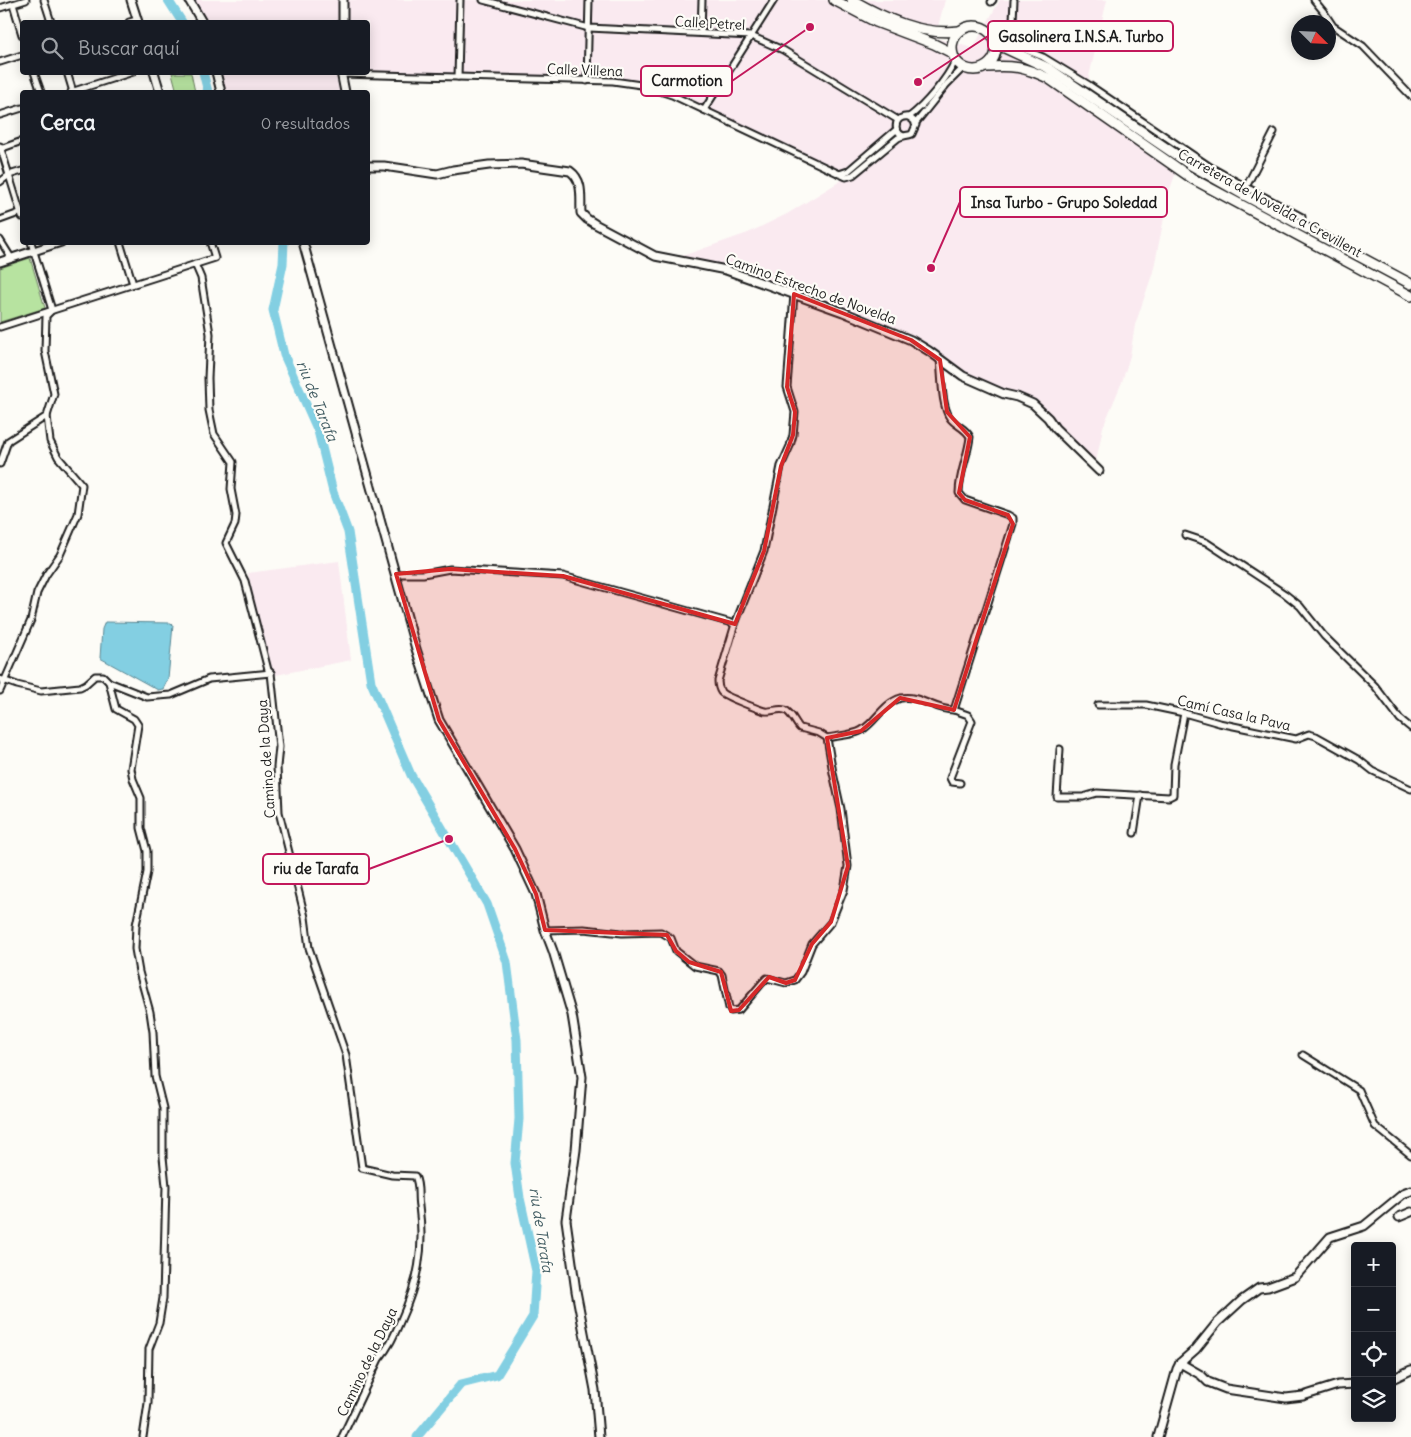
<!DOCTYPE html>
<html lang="es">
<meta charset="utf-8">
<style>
:root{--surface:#171b24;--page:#20242c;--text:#f1f3f6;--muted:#9ea1a6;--line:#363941}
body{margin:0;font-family:Delius,sans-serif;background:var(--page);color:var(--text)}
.controls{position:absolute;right:15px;bottom:15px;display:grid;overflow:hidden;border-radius:5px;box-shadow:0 2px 12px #0003}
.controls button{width:45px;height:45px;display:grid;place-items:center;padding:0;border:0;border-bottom:1px solid var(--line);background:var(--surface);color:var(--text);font:25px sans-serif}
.compass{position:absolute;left:1291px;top:15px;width:45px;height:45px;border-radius:50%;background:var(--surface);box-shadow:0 2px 12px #0003;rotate:114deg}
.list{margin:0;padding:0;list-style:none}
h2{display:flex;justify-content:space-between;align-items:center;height:65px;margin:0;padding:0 20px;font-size:21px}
h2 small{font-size:16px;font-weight:400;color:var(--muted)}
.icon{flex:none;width:28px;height:28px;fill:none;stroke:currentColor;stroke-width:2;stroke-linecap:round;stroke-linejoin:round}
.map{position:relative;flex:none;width:1411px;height:1437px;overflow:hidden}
.search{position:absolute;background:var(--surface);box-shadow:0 2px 12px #0003;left:20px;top:20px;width:350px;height:55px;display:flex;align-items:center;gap:12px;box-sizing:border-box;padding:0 18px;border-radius:5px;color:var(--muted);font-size:19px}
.panel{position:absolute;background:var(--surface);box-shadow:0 2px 12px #0003;left:20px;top:90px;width:350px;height:155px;border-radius:5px}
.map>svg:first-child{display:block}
.built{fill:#faeaf0}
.green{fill:#b7e3a0;stroke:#6a805e}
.water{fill:#83cfe2;stroke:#5a8793}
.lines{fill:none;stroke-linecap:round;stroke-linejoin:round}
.river{stroke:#83cfe2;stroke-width:9}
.street-casing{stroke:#1c1c1c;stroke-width:9}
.secondary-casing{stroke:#1c1c1c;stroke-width:11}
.highway-casing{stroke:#1c1c1c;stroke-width:12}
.street{stroke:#fdfcf7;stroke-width:5}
.secondary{stroke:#fdfcf7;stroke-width:7}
.highway{stroke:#fdfcf7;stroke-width:9}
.marked{fill:#d62828;fill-opacity:0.2;stroke:#d62828;stroke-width:4;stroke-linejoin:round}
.labels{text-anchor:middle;stroke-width:4.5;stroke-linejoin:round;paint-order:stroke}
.street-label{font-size:14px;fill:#1c1c1c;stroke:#fdfcf7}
.water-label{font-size:15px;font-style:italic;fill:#405b61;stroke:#fdfcf7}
.leader{fill:none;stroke:#c2185b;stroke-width:2}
.callout-dot{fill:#c2185b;stroke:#fdfcf7;stroke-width:2}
.callout{fill:#fdfcf7;stroke:#c2185b;stroke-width:2}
.callout-label{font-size:15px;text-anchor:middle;font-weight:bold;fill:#1c1c1c}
</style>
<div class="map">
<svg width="1411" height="1437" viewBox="0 0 1411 1437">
<rect width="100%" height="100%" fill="#fdfcf7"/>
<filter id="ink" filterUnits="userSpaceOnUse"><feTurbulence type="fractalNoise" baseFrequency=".02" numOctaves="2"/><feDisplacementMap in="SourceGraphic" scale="10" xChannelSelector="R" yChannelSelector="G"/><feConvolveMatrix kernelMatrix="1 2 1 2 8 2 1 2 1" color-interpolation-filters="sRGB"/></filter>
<g filter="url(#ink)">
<g class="built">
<path d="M 187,0 L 945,0 L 935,38 L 973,48 L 1000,0 L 1107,0 L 1088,81 L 1185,147 L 1170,189 L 1153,272 L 1135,325 L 1130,356 L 1122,382 L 1103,427 L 1095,467 L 1033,404 L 963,376 L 911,340 L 726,270 L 681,262 L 682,256 L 748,233 L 787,214 L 842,180 L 838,174 L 672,95 L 629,83 L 342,74 L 345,92 L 219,92 L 214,73 L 368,72 L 368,22 L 199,22 Z"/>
<path d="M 339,561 L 351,660 L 276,675 L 268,661 L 248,573 Z"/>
</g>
<g class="green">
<path d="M 172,73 L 191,73 L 195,92 L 177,92 Z"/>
<path d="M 30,258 L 45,308 L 0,322 L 0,268 Z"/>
</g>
<path class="water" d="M 105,622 L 171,623 L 173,625 L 168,679 L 163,689 L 158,690 L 100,658 L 102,629 Z"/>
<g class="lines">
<g class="river">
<path d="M 168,0 L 182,22"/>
<path d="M 203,72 L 208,92"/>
<path d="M 284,242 L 283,264 L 273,310 L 284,355 L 318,431 L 333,492 L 348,532 L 371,682 L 411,775 L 487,904 L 507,962 L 517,1040 L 519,1119 L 515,1163 L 520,1198 L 536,1271 L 533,1316 L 497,1375 L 461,1384 L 417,1437"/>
</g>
<g class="street-casing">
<g id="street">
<path d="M 44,0 L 51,22"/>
<path d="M 483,0 L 589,28 L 751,36 L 783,50 L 898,120"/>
<path d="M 1014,0 L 1012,41 L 1018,47 L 1043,57 L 1089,85 L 1212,168 L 1246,187 L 1274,132"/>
<path d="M 1314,0 L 1323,11 L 1333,26 L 1363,46 L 1411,96"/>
<path d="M 991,2 L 993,0"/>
<path d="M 13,4 L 22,35"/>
<path d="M 0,8 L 26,0"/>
<path d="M 129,22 L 137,20"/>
<path d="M 701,33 L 702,0"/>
<path d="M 0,62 L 22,55"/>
<path d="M 34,72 L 41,92"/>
<path d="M 67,72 L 73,92"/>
<path d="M 341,74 L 613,81 L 641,85 L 672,95 L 846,177 L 853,175 L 898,138 C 903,135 907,136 912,134 L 916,125 L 914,121 L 909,117"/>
<path d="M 458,77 L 460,0"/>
<path d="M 587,81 L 589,0"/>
<path d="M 71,92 L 133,72"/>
<path d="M 704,110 L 774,0"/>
<path d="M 0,115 L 22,108"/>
<path d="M 915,124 L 947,84 L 963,68"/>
<path d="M 903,136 C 891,129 896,115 909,117 C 925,105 947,79 955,61"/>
<path d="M 0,146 L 22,217"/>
<path d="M 0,149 L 22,141"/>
<path d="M 839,174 L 848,171 L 896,130"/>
<path d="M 0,182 L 9,175 L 22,171"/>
<path d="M 1246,187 L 1302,217"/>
<path d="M 0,220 L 22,212"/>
<path d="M 0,240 L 10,256"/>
<path d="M 120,242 L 133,284"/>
<path d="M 195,264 L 201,278 L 210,334 L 208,378 L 209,410 L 214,434 L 233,462 L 231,489 L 236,515 L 235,524 L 226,543 L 245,581 L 268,670 L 271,673 L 279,747 L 277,767 L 279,812 L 305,917 L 309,948 L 346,1055 L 362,1168 L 392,1175 L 415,1176 C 420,1186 417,1196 419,1206 C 425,1250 418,1282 400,1322 C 394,1336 389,1347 379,1359 L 342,1437"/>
<path d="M 0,327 L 215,258 L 210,242"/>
<path d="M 0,464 L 8,441 L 47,416"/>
<path d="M 1185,535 L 1206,542 L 1285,594 L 1300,606 L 1324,636 L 1375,686 L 1400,719 L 1411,728"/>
<path d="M 396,574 L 423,574 L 450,569 L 563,576 L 735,624"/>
<path d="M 0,679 L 17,685 L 41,691 L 80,687 L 86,684 L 95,676 L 103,676 L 109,682 L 116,709 L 134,719 L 138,725 L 131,769 L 133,779 L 141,798 L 141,828 L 147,851 L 147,872 L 136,925 L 135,949 L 139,972 L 150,1012 L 153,1032 L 155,1076 L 163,1108 L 163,1157 L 166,1186 L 163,1298 L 159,1323 L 149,1349 L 148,1403 L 143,1437"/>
<path d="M 109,682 L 147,697 L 171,695 L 209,679 L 271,673"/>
<path d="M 0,691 L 31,620 L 37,593 L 46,575 L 60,555 L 78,514 L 82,485 L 58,457 L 50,441 L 47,416 L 54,394 L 45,351 L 46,316 L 52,310 L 31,242"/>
<path d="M 1098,705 L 1146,705 L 1184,713 L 1219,723 L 1296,739 L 1309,734 L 1316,736 L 1359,760 L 1373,771 L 1411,789"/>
<path d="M 954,710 L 968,715 L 972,721 L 950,778 L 952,782 L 960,783"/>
<path d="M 827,738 C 836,736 855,735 862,730 C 876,722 883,703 901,698 C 919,694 936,711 954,710 L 1013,524 L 1013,518 L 1008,515 L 965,500 L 959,493 C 959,473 968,456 970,437 C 966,428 956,426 950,418 C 941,405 942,377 940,360"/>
<path d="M 1060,749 L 1057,797 L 1083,797 L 1097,793 L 1169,797 L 1173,795 L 1174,764 L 1184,713"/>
<path d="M 1134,833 L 1140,795"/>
<path d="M 545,930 L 584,929 L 622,933 L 661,932 L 671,938 L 676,951 L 695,966 L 719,971 L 722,975 L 729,1008 L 731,1011 L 739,1010 L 762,983 L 767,978 L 786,983 L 795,980 L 801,972 L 812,944 L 831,922 L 844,890 L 848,866 L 841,809 L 833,773 L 827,738 L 819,733 L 800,728 C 795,723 792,713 785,710 C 778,708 772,712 765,711 C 760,710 724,696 721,692 C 719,689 718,685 718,681 L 735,624 L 764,551 L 781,466 L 790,446 L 793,435 L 795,412 L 787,387 L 794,294"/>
<path d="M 1303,1055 L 1359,1090 L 1375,1126 L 1411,1155"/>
</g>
</g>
<g class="secondary-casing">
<g id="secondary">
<path d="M 131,0 L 138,22"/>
<path d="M 189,0 L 202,22"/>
<path d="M 343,22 L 343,0"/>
<path d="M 154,72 L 160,92"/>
<path d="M 216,72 L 221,92"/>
<path d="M 341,72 L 345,92"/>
<path d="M 368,166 L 384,166 L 437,174 L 453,170 L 489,165 L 521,164 L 570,171 C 584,181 580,198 581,213 L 587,219 L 595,224 L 655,256 L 726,270 L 843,312 L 911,340 L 929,351 L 963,376 L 1004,394 L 1017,397 L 1033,404 L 1048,418 L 1055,428 L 1099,471"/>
<path d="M 303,242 L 416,649 L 439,720 L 515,849 L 536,894 L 545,930 L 553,951 L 572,1015 L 582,1077 L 576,1150 L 566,1220 L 576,1291 L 595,1390 L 599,1437"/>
<path d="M 0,262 L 61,242"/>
<path d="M 1399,1217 L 1411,1212"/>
<path d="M 1180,1363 L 1201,1375 L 1208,1382 L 1226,1389 L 1286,1398 L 1303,1396 L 1338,1385 L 1355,1384"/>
<path d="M 1392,1379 L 1411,1370"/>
<path d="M 1158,1437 L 1177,1369 L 1180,1363 L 1196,1349 L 1217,1323 L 1242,1300 L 1259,1288 L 1268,1287 L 1295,1277 L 1330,1237 L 1364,1226 L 1403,1194 L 1411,1191"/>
</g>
</g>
<g class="highway-casing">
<g id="highway">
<path d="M 834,0 L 876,22 L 934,44 L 952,53"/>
<path d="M 852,0 C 884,18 921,36 959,31"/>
<circle cx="974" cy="48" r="22"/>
<path d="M 996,44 L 1048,68 L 1191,165 L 1246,196 L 1411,284"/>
<path d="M 987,67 C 1013,65 1024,67 1048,78 L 1193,179 L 1411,296"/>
</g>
</g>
<use href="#street" class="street"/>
<use href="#secondary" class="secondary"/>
<use href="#highway" class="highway"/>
</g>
</g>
<path class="marked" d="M 794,294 L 911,340 L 940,360 L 947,412 L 970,437 L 959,493 L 965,500 L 1008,515 L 1013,524 L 954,710 L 900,698 L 861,731 L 827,738 L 848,866 L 831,922 L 812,944 L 795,980 L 786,983 L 769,977 L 739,1010 L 731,1011 L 721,972 L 689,962 L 676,951 L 667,935 L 545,930 L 536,894 L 515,849 L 439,720 L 396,574 L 450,569 L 563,576 L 735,624 L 764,551 L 781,466 L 793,435 L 795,412 L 787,387 Z"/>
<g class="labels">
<g class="street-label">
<text transform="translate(710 23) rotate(3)" y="5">Calle Petrel</text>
<text transform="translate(585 70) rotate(2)" y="5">Calle Villena</text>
<text transform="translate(1270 203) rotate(29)" y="5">Carretera de Novelda a Crevillent</text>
<text transform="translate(811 289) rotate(20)" y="5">Camino Estrecho de Novelda</text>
<text transform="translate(1234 713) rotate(13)" y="5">Camí Casa la Pava</text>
<text transform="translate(266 759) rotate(-94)" y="5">Camino de la Daya</text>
<text transform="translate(367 1362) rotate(-64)" y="5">Camino de la Daya</text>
</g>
<g class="water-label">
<text transform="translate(317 401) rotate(68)" y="5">riu de Tarafa</text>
<text transform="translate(541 1230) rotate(81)" y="5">riu de Tarafa</text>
</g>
</g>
<path class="leader" d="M918 82L988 36M810 27L732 81M931 268L960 202M449 839L369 869"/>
<g class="callout-dot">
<circle cx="918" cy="82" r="5"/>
<circle cx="810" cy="27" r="5"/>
<circle cx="931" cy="268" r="5"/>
<circle cx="449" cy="839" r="5"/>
</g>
<g class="callout">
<rect x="988" y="21" width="185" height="30" rx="5"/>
<rect x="641" y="66" width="91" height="30" rx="5"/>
<rect x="960" y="187" width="207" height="30" rx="5"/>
<rect x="263" y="854" width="106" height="30" rx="5"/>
</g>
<g class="callout-label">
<text x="1081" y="42">Gasolinera I.N.S.A. Turbo</text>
<text x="687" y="86">Carmotion</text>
<text x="1064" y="208">Insa Turbo - Grupo Soledad</text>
<text x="316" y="874">riu de Tarafa</text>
</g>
</svg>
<div class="controls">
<button>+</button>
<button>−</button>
<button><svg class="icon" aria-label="locate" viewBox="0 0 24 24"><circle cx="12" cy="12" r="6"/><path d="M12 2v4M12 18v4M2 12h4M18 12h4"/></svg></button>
<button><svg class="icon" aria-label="layers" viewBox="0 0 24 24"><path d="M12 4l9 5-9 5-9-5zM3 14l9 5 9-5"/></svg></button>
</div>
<svg class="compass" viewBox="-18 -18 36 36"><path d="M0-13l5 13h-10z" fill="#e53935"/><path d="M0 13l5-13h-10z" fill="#9ea1a6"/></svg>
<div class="search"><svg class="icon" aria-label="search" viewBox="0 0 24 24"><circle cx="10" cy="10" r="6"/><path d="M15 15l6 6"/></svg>Buscar aquí</div>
<section class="panel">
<h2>Cerca<small>0 resultados</small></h2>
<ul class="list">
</ul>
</section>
</div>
